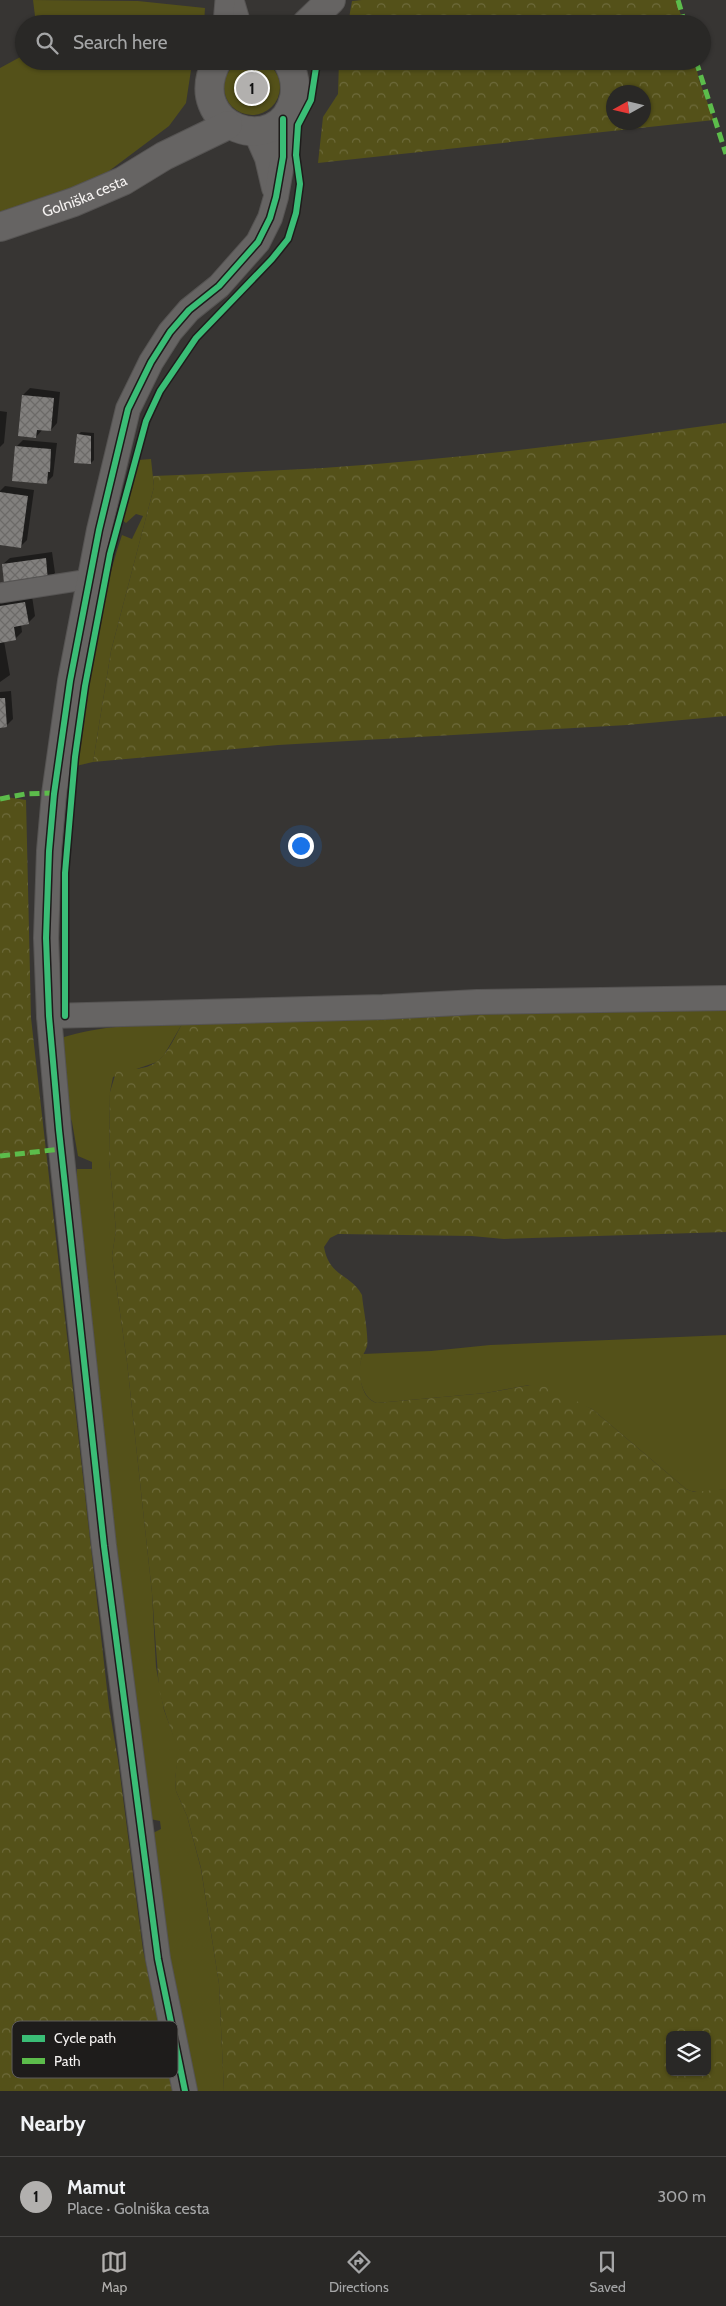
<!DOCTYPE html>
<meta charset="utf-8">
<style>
:root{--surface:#292826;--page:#353432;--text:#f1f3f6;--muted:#a5a6a7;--line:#454443;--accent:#b2b0ae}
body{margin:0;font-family:Cabin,sans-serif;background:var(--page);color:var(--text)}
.controls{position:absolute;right:15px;bottom:15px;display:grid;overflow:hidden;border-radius:8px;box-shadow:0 1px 4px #0004}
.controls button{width:45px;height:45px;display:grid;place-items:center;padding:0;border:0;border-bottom:1px solid var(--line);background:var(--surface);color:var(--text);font:25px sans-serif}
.compass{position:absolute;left:606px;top:85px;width:45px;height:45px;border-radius:50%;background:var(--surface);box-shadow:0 1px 4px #0004;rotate:262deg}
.you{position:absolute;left:300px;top:845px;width:18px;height:18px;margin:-12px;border:4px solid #fff;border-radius:50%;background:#1a73e8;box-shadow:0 0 0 8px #1a73e833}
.badge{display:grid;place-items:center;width:32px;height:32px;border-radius:50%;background:var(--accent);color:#111;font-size:16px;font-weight:700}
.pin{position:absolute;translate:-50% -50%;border:2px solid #fff;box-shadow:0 1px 5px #0006}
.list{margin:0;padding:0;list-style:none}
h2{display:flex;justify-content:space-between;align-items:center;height:65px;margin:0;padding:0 20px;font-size:21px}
h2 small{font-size:16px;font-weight:400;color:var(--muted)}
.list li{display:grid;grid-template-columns:32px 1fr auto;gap:15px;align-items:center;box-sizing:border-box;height:80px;padding:0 20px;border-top:1px solid var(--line)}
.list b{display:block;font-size:19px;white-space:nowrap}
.list p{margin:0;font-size:16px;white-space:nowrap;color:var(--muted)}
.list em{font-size:16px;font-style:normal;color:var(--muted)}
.icon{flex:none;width:28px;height:28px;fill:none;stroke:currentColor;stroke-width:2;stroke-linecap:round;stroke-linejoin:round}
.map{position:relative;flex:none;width:726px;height:2091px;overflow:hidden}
.search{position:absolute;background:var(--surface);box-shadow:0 1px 4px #0004;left:15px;right:15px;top:15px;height:55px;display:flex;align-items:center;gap:12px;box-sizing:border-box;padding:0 18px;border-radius:28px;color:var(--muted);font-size:19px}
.sheet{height:145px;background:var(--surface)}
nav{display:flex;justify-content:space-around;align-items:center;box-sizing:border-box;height:70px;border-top:1px solid var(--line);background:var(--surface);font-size:14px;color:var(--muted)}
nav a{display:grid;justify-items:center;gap:2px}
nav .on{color:var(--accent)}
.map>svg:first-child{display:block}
.grass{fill:#545119}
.forest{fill:url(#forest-crowns);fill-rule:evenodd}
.shadow{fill:#0007}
.building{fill:url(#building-cross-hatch)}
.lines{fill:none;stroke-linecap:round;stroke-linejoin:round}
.minor-casing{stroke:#565453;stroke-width:21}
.tertiary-casing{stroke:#565453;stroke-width:26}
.secondary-casing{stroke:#565453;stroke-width:30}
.minor{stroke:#666463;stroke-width:19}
.tertiary{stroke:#666463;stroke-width:24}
.secondary{stroke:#666463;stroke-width:28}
.quiet{stroke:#5cbc4b;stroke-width:5;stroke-dasharray:10 5;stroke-linecap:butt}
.cycleway-casing{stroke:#1e1c1b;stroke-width:9}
.cycleway{stroke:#3abd76;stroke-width:6}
.labels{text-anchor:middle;stroke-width:5;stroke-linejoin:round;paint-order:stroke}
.street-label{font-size:15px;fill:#f5f2f1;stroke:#1e1c1b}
.key{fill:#1e1c1b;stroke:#5e5c5b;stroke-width:1}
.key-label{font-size:14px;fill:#f5f2f1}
</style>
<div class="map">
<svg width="726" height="2091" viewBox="0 0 726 2091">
<defs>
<pattern id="forest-crowns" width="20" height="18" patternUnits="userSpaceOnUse" patternTransform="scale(1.25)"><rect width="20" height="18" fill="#545119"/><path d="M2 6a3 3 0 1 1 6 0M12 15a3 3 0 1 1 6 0" fill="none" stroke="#6d6a3b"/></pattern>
<pattern id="building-cross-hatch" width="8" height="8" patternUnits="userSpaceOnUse" patternTransform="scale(1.25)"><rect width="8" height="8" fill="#82807e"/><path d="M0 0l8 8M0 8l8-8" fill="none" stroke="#6c6a68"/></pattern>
</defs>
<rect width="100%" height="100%" fill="#373533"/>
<g class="grass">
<path d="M 33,0 L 138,1 L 205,8 L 204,24 L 36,24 Z"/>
<path d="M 24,55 L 24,61 L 194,61 L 191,70 L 186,103 L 169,126 L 101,177 L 0,214 L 0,68 Z"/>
<circle cx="252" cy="87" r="28"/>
<path d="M 151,459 L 154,487 L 111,651 L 93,762 L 76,766 C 87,689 97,609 122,535 L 132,539 L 143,516 L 136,514 L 126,523 L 122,520 L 138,460 Z"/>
<path d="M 182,1024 L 164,1055 L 157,1062 L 113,1077 L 110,1092 L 109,1160 L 116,1230 L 112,1256 L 127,1362 L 152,1593 L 156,1667 L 164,1710 L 179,1751 L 175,1779 L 176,1791 L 187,1816 L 201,1869 L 219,1984 L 224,2091 L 194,2091 L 166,1962 L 153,1833 L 161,1829 L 160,1821 L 150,1819 L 134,1705 L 77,1200 L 77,1169 L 92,1169 L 92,1162 L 78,1156 L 72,1122 L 66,1105 L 61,1038 C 101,1025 141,1025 182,1024 Z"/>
<path d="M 726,1335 L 726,1489 C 712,1491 698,1495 686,1489 L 592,1409 L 529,1385 L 486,1393 L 377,1403 C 360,1398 356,1369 363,1354 L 431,1351 L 490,1345 Z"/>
</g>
<g class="forest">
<path d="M 362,0 L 676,0 L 684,24 L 348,24 L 352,1 Z"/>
<path d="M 339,61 L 695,61 L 699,80 L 714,120 L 318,163 L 323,117 L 338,94 ZM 644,92 L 644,122 L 614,122 L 614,92 Z"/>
<path d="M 726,423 L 726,716 L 627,725 L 278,745 L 93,762 L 111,651 L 154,487 L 153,476 C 210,474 266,471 323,468 C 458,459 592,442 726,423 Z"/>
<path d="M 0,796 L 26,800 L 31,1018 L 109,1707 L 118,1760 L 143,1950 L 173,2091 L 0,2091 Z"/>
<path d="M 726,1004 L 726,1232 L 504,1239 L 472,1236 L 338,1234 L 330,1238 L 324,1247 C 329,1277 351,1274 362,1295 C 363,1307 369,1336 367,1346 C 366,1351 362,1355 361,1360 C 359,1375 360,1398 377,1403 L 486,1393 L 530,1385 L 549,1387 L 592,1409 L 686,1489 L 694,1492 L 726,1489 L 726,2091 L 224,2091 L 219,1984 L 201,1868 L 187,1816 L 176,1791 L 175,1779 L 178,1751 L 164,1709 L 159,1689 L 152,1593 L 127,1362 L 112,1256 L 116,1230 L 109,1160 L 110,1092 L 117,1069 C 159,1072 164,1058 182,1024 ZM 670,2035 L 707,2035 L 707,2072 L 670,2072 Z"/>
</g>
<g class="shadow">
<path d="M 30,388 L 60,392 L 57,423 L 51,430 L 42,430 L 36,437 L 23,395 Z"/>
<path d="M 0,411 L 7,412 L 4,443 L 0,447 Z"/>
<path d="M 81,432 L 94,433 L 94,460 L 91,463 L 78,435 Z"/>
<path d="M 23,440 L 57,443 L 53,476 L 46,483 L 16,447 Z"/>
<path d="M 5,486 L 34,490 L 27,540 L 21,546 L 0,543 L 0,491 Z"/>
<path d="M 52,552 L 55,573 L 48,580 L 3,564 L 10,558 Z"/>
<path d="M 32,596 L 35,616 L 28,623 L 21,624 L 22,632 L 15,639 L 4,641 L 10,675 L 0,682 L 0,601 Z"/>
<path d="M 11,691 L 13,719 L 6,726 L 0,727 L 0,692 Z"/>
</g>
<g class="building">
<path d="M 22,395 L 54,398 L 51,431 L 37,430 L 36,438 L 18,436 Z"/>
<path d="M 77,434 L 91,436 L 91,464 L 74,463 Z"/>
<path d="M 15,446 L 51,449 L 50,472 L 48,472 L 47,484 L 12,481 Z"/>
<path d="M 0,492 L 28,496 L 21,548 L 0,545 Z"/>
<path d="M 46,558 L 48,581 L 4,583 L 2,564 Z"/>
<path d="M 25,602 L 29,624 L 14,627 L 16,640 L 0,643 L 0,606 Z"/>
<path d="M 0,698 L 5,698 L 7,727 L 0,728 Z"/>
</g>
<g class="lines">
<g class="minor-casing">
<g id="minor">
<path d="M 234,0 L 241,24"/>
<path d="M 223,24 L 225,0"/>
<path d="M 0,593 L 90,579"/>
</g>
</g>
<g class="tertiary-casing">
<g id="tertiary">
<path d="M 255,131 L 267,158 L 274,188"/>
<path d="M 49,1016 L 383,1007 L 477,1002 L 726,998"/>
<path d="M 185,2091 L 158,1959 L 104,1546 L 59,1130 L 49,1016 L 46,938 L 49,851 L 54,794 L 70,681 L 99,530 L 128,409 L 151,362 L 170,332 L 189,310 L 219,286 L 258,242 L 270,218 L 276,197 L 283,157 L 283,119"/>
</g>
</g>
<g class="secondary-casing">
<g id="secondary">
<path d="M 306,24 L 331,0"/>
<path d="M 217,61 C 182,128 280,160 294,98 C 297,84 294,73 287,61"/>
<path id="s1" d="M 0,227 L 74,202 L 123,181 L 164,156 L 228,125"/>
</g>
</g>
<use href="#minor" class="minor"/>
<use href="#tertiary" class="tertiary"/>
<use href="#secondary" class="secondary"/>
<g class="quiet">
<path d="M 678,0 L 685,24"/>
<path d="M 696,61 L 726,154"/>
<path d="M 0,799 L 25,794 L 55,793"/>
<path d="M 0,1156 L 61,1149"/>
</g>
<g class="cycleway-casing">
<g id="cycleway">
<path d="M 65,1016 L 65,873 L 75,757 L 85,686 L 110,554 L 146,421 L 160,391 L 196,338 L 272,259 L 288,239 L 296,213 L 300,184 L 296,155 L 298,125 L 311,100 L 317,61"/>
<path d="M 185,2091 L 158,1959 L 104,1546 L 59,1130 L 49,1016 L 46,938 L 49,851 L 54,794 L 70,681 L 99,530 L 128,409 L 151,362 L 170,332 L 189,310 L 219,286 L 258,242 L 270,218 L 276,197 L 283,157 L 283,119"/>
</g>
</g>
<use href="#cycleway" class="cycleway"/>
</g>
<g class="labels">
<g class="street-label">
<text dy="5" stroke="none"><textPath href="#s1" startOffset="90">Golniška cesta</textPath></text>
</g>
</g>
<rect x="12" y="2021" width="166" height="57" rx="8" class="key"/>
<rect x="22" y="2035" width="23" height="7" fill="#3abd76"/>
<rect x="22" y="2058" width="23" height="6" fill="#5cbc4b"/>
<g class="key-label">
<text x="54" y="2043">Cycle path</text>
<text x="54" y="2066">Path</text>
</g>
</svg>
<div class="controls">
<button><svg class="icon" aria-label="layers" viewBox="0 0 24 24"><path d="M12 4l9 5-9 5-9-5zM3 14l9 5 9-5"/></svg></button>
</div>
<svg class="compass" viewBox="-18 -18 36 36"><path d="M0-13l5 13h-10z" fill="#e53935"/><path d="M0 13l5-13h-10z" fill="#a5a6a7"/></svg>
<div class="you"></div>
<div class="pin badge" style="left:252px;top:88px">1</div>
<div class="search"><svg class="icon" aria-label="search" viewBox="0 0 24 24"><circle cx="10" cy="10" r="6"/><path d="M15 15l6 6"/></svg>Search here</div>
</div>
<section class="sheet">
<h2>Nearby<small></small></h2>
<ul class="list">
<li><span class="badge">1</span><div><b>Mamut</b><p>Place · Golniška cesta</p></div><em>300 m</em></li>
</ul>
</section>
<nav>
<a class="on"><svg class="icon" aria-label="map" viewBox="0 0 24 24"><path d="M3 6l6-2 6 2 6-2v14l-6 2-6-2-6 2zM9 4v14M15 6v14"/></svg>Map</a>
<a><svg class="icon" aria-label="directions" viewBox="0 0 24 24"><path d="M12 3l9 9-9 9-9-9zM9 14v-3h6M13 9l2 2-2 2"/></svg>Directions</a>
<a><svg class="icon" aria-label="saved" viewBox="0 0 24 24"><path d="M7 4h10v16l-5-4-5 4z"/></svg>Saved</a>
</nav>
